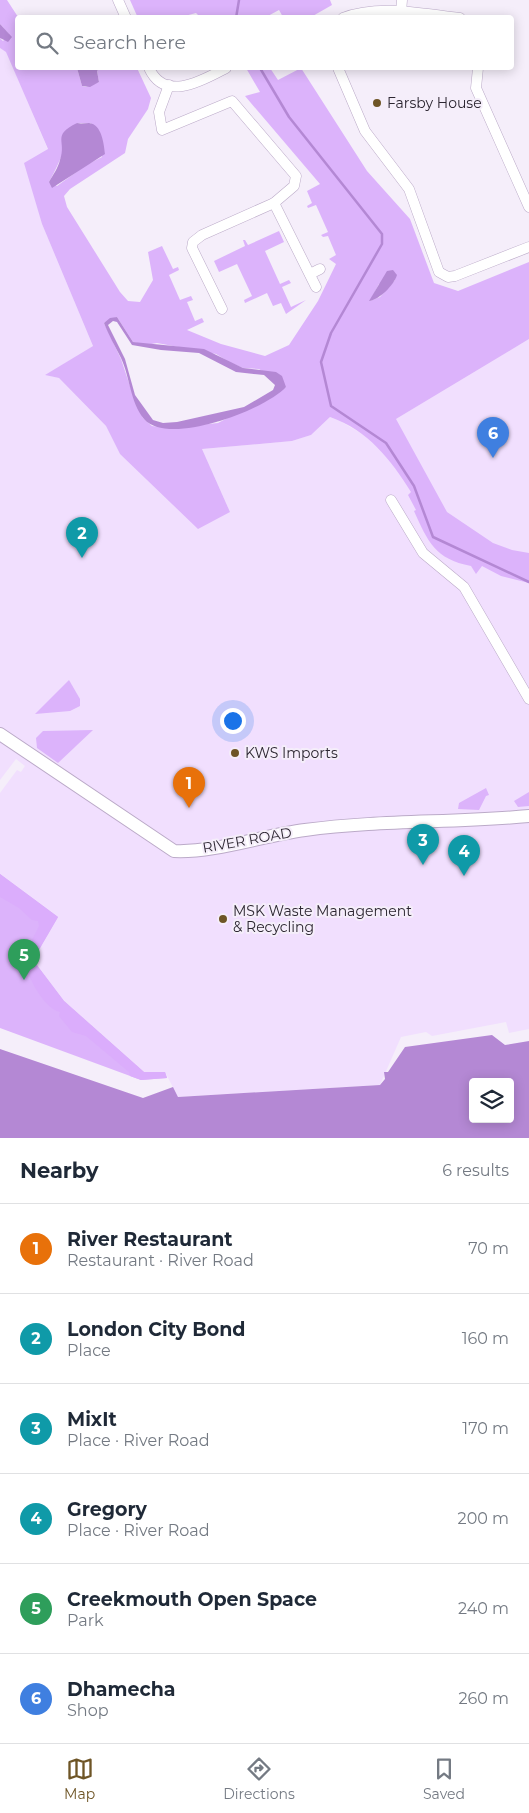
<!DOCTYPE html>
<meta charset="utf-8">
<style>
:root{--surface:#fff;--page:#f2f2f3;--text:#1f2937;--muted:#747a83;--line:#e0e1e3;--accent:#6e5526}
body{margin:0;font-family:Montserrat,sans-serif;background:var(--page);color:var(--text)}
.controls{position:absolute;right:15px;bottom:15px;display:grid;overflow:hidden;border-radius:5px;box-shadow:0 2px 12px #0003}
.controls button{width:45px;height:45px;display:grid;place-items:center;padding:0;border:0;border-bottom:1px solid var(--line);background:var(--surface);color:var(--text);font:25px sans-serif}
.you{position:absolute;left:232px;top:720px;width:18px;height:18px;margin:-12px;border:4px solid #fff;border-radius:50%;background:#1a73e8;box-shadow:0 0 0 8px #1a73e833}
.badge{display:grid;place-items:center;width:32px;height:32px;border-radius:50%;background:var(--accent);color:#fff;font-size:16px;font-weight:700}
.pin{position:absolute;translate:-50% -41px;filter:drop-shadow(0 1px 2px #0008)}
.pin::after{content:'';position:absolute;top:26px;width:18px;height:15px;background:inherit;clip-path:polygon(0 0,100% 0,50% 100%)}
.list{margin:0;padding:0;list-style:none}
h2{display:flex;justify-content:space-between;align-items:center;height:65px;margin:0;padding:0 20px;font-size:21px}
h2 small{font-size:16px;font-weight:400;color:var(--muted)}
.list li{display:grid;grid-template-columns:32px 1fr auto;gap:15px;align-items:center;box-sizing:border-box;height:90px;padding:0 20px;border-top:1px solid var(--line)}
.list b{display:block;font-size:19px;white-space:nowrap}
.list p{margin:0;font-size:16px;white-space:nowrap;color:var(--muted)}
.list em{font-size:16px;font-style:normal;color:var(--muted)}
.icon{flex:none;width:28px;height:28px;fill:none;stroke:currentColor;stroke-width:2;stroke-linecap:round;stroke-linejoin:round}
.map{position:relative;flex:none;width:529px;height:1138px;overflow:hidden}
.search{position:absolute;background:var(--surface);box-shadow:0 2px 12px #0003;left:15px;right:15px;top:15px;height:55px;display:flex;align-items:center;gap:12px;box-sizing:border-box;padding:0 18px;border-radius:5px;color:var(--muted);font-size:19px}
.sheet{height:605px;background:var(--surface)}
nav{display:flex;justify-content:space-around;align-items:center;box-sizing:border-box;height:70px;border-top:1px solid var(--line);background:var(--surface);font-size:14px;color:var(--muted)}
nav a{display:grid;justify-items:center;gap:2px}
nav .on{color:var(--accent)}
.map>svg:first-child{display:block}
.built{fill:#f1dffe}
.green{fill:#dcb3fb;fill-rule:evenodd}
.forest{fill:#dbadfc}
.water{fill:#b488d4;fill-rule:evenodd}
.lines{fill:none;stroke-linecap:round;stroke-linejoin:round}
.stream{stroke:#b488d4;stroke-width:2.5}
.minor-casing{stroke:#bbaac8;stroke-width:11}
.tertiary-casing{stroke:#bbaac8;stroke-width:14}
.minor{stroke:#fff;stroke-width:10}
.tertiary{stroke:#fff;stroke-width:12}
.poi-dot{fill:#6e5526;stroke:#f5eefa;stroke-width:2}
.labels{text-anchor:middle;stroke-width:4;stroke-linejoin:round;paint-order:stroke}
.poi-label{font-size:14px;fill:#2c2631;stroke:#f5eefa;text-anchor:start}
.street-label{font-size:14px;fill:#2c2631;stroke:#f5eefa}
</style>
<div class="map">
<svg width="529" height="1138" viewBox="0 0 529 1138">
<rect width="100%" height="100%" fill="#f5eefa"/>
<path class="built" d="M 0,48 L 6,51 L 48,150 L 25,163 L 42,224 L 93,346 L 46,375 L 59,378 L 106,426 L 120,454 L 230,512 L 202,449 L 292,441 L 311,435 L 330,417 L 340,421 L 369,438 L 396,419 L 529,339 L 529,1029 L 509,1033 L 506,1022 L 432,1036 L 426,1032 L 401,1037 L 380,1085 L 178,1097 L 165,1072 L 144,1072 L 64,1001 L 33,960 L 57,917 L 0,874 L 0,793 L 17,770 L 21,772 L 25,766 L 16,759 L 0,780 Z"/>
<g class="green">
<path d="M 0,0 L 7,0 L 18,17 L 18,68 L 77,68 L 82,86 L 86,87 L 99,82 L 97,71 L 100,68 L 137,68 L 151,98 L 148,109 L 128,139 L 125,153 L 70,189 L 64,196 L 67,207 L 120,292 L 128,301 L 140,302 L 153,280 L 148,252 L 162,246 L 173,269 L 178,267 L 179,270 L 169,275 L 180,300 L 191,296 L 193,300 L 187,302 L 195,321 L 202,318 L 204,322 L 187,330 L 221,344 L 265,356 L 289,345 L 318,301 L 336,264 L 329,259 L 336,255 L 328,236 L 323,237 L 321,235 L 328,232 L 316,205 L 308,208 L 307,206 L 312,203 L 307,191 L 320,184 L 245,96 L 260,92 L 246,68 L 270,68 L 278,80 L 301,68 L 367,171 L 410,219 L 434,283 L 458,291 L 529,262 L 529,339 L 396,419 L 447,512 L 493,543 L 512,550 L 529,553 L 529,583 L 501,576 L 482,566 L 476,574 L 471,566 C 435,559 428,542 414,511 L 416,510 L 408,495 L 411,492 C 391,460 368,430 330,417 L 311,435 L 292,441 L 202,449 L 230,512 L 198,529 L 120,454 L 106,426 L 59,378 L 45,375 L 93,346 L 42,224 L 24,163 L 48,149 L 6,52 L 0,48 L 0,38 L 3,41 L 9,34 L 0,24 ZM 77,123 L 91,123 L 102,157 L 86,165 L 57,186 L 49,182 C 60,163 66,143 77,123 ZM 395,280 L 380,297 L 370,301 L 379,284 ZM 117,317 L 133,342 L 146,345 L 157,343 L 216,354 L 229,362 L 243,368 L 259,369 L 286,387 L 218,423 L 167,428 L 152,426 L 143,418 L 135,401 L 121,359 L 104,323 Z"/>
<path d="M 130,0 L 330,0 L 332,5 L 311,17 L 283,17 L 279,10 L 266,17 L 200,17 L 196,13 L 181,17 L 138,18 Z"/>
<path d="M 279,231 L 284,242 L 265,251 L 280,284 L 289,280 L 291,283 L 282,287 L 291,307 L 306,300 L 286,314 L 281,303 L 273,306 L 267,293 L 245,303 L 244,300 L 252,296 L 237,264 L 219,272 L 214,261 L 245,246 L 243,240 L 245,240 L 248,245 Z"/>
<path d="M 69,680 L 80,699 L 80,706 L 70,711 L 35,714 Z"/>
<path d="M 93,730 L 58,763 L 37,748 L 36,738 L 43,731 Z"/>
<path d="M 486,788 L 489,795 L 486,796 L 479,810 L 458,809 L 459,803 Z"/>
<path d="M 529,792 L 529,806 L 518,807 L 514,801 Z"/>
<path d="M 0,874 L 58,917 L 33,960 L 64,1001 L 144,1072 L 165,1072 L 167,1078 L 141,1080 L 0,1028 Z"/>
</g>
<path class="forest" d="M 0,874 L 58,917 L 33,960 L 64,1001 L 144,1072 L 165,1072 L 167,1078 L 141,1080 L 130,1076 L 129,1072 L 86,1036 L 72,1032 L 59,1016 L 60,1012 C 45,1010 24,973 25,958 C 26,948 35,935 39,926 L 38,921 L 32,920 L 19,908 L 0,897 Z"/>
<g class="water">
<path d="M 0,24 L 12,37 L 8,42 L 0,38 Z"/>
<path d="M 77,68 L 100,68 L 97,71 L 99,82 L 90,87 L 82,86 Z"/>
<path d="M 77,123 C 81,124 85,123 89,123 C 102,124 104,145 105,154 L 52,188 L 49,182 C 53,175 58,168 60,160 C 67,140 51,136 77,123 Z"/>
<path d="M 393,270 L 397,275 C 394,285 379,300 369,301 L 387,271 Z"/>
<path d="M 117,317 L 133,342 L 204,349 L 243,368 L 276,372 L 282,376 L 286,387 C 265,410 168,447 144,419 C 130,402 130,377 121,358 C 115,346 109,336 104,323 L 110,318 ZM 113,321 L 117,322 L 132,345 L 161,350 L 199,353 L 236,372 L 264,375 L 275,385 L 273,390 L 244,407 L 177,422 L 163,423 L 153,420 L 135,395 L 125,359 L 108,325 Z"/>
<path d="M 492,1035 L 505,1045 L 529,1041 L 529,1138 L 0,1138 L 0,1049 L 143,1098 L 173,1087 L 178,1097 L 380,1085 L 385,1079 L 384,1072 L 388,1072 L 405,1047 ZM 473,1082 L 510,1082 L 510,1119 L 473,1119 Z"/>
</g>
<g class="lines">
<g class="stream">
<path d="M 236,18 L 239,0"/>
<path d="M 260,68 L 289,117 L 382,234 L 382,244 L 331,333 L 321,362 L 331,406 L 386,443 L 414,486 L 433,537 L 529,582"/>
</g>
<g class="minor-casing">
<g id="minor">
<path d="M 118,0 L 126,18"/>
<path d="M 401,12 L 402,0"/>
<path d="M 343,18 C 379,4 422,14 460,18"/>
<path d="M 149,68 C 165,103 203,80 226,68"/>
<path d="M 338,68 L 365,131 L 409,189 L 439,272 L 448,277 L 455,276 L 529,247"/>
<path d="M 478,68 L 476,88 L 529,207"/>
<path d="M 169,85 L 159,112 L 162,130 L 232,101 L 296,176 L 294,186 L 274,203 L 202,235 L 193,242 L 192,248 L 222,309"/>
<path d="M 274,203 L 316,287"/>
<path d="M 310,274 L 320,269"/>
<path d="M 391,500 L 423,553 L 464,587 L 529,699"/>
</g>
</g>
<g class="tertiary-casing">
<path id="tertiary" d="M 0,734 L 174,851 C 214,853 265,835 305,830 C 379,820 454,823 529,816"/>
</g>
<use href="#minor" class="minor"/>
<use href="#tertiary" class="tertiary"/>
</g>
<g class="poi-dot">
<circle cx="377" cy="103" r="5"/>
<circle cx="235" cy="753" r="5"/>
<circle cx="223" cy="919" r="5"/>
</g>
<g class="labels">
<g class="poi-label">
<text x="387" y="108">Farsby House</text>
<text x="245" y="758">KWS Imports</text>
<text x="233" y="916">MSK Waste Management<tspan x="233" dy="16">&amp; Recycling</tspan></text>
</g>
<g class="street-label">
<text transform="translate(247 840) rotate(-10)" y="5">RIVER ROAD</text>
</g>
</g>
</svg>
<div class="controls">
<button><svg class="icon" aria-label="layers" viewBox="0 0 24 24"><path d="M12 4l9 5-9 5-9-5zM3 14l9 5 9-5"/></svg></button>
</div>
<div class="you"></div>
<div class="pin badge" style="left:189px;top:808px;background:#e8710a">1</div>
<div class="pin badge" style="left:82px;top:558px;background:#0f9aa8">2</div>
<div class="pin badge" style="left:423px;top:865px;background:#0f9aa8">3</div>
<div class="pin badge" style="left:464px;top:876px;background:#0f9aa8">4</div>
<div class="pin badge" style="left:24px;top:980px;background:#2e9e5b">5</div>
<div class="pin badge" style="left:493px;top:458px;background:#3f7fe0">6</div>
<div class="search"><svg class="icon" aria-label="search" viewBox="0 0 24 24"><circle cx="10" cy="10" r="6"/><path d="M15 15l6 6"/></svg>Search here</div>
</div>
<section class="sheet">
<h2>Nearby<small>6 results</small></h2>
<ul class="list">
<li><span class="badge" style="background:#e8710a">1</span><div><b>River Restaurant</b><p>Restaurant · River Road</p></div><em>70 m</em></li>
<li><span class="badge" style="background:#0f9aa8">2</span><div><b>London City Bond</b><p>Place</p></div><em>160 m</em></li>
<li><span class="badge" style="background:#0f9aa8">3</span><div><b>MixIt</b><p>Place · River Road</p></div><em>170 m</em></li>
<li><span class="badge" style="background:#0f9aa8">4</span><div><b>Gregory</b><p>Place · River Road</p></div><em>200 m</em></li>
<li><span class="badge" style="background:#2e9e5b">5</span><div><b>Creekmouth Open Space</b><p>Park</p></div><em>240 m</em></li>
<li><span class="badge" style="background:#3f7fe0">6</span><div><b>Dhamecha</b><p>Shop</p></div><em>260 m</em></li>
</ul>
</section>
<nav>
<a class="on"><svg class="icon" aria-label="map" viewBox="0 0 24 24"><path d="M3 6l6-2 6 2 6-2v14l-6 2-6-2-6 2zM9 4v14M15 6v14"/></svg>Map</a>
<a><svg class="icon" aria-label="directions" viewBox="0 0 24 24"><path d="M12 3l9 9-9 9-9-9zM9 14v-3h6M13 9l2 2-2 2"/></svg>Directions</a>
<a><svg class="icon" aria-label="saved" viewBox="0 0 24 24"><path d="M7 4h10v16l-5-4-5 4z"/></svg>Saved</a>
</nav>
